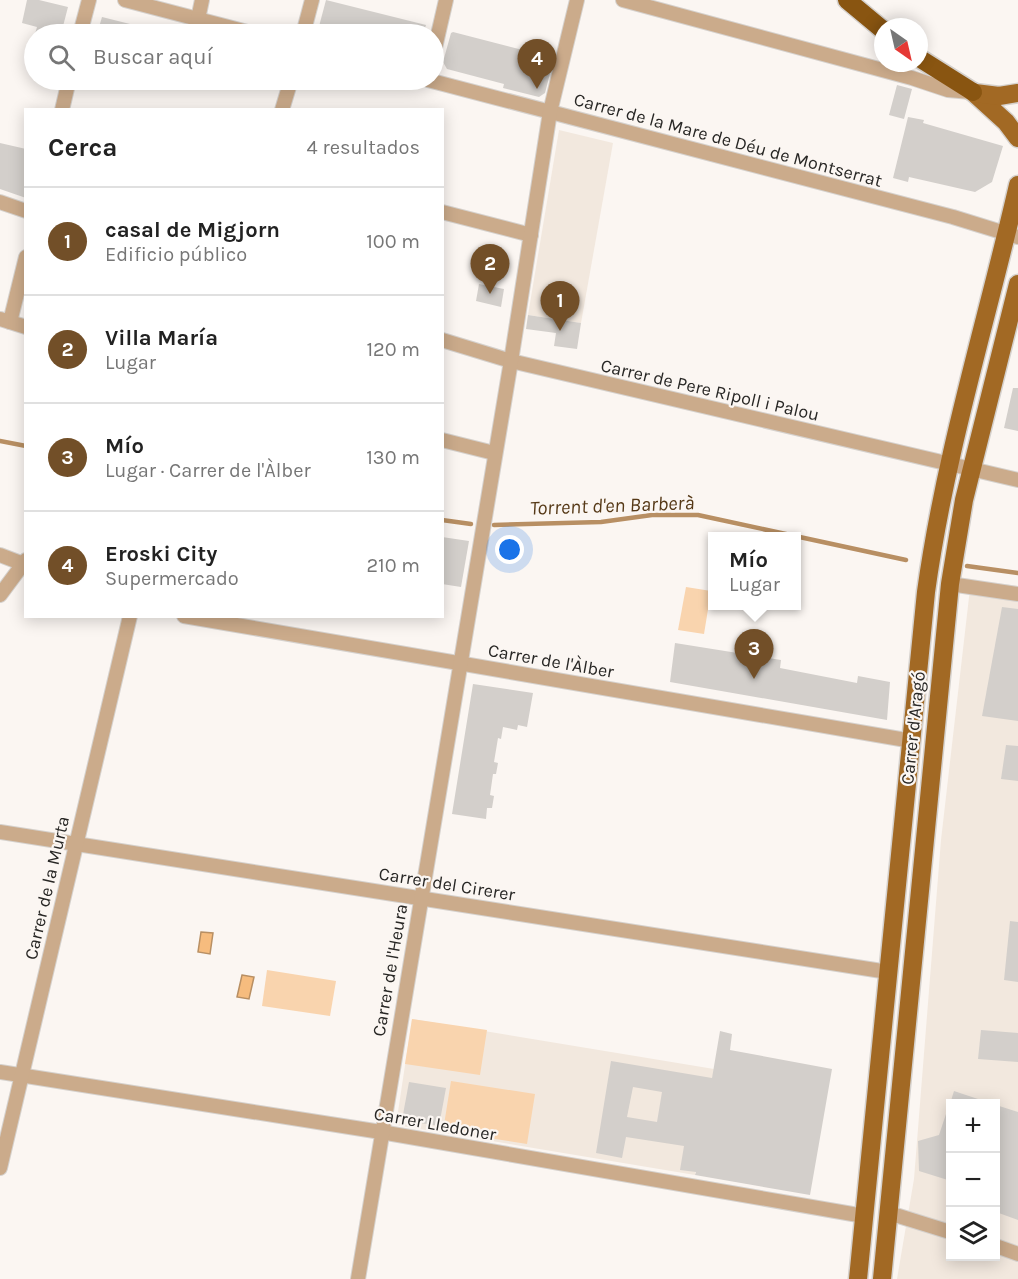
<!DOCTYPE html>
<html lang="es">
<meta charset="utf-8">
<style>
:root{--surface:#fff;--page:#f6f6f6;--text:#222;--muted:#767676;--line:#e0e0e0;--accent:#724f28}
body{margin:0;font-family:Karla,sans-serif;background:var(--page);color:var(--text)}
.controls{position:absolute;right:18px;bottom:18px;display:grid;overflow:hidden;border-radius:0px;box-shadow:0 3px 15px #0003}
.controls button{width:54px;height:54px;display:grid;place-items:center;padding:0;border:0;border-bottom:2px solid var(--line);background:var(--surface);color:var(--text);font:30px sans-serif}
.compass{position:absolute;left:874px;top:18px;width:54px;height:54px;border-radius:50%;background:var(--surface);box-shadow:0 3px 15px #0003;rotate:146deg}
.you{position:absolute;left:510px;top:550px;width:21px;height:21px;margin:-15px;border:4px solid #fff;border-radius:50%;background:#1a73e8;box-shadow:0 0 0 9px #1a73e833}
.badge{display:grid;place-items:center;width:39px;height:39px;border-radius:50%;background:var(--accent);color:#fff;font-size:20px;font-weight:700}
.pin{position:absolute;translate:-50% -50px;filter:drop-shadow(0 2px 3px #0008)}
.pin::after{content:'';position:absolute;top:32px;width:21px;height:18px;background:inherit;clip-path:polygon(0 0,100% 0,50% 100%)}
.popup{position:absolute;left:708px;top:532px;width:93px;height:78px;box-sizing:border-box;display:grid;place-content:center;border-radius:0px;background:var(--surface);filter:drop-shadow(0 2px 4px #0005);font-size:20px;white-space:nowrap;color:var(--muted)}
.popup b{font-size:22px;color:var(--text)}
.popup::after{content:'';position:absolute;left:50%;top:100%;margin-left:-12px;border:12px solid transparent;border-top-color:var(--surface)}
.list{margin:0;padding:0;list-style:none}
h2{display:flex;justify-content:space-between;align-items:center;height:78px;margin:0;padding:0 24px;font-size:26px}
h2 small{font-size:20px;font-weight:400;color:var(--muted)}
.list li{display:grid;grid-template-columns:39px 1fr auto;gap:18px;align-items:center;box-sizing:border-box;height:108px;padding:0 24px;border-top:2px solid var(--line)}
.list b{display:block;font-size:22px;white-space:nowrap}
.list p{margin:0;font-size:20px;white-space:nowrap;color:var(--muted)}
.list em{font-size:20px;font-style:normal;color:var(--muted)}
.icon{flex:none;width:33px;height:33px;fill:none;stroke:currentColor;stroke-width:2;stroke-linecap:round;stroke-linejoin:round}
.map{position:relative;flex:none;width:1018px;height:1279px;overflow:hidden}
.search{position:absolute;background:var(--surface);box-shadow:0 3px 15px #0003;left:24px;top:24px;width:420px;height:66px;display:flex;align-items:center;gap:15px;box-sizing:border-box;padding:0 21px;border-radius:33px;color:var(--muted);font-size:22px}
.panel{position:absolute;background:var(--surface);box-shadow:0 3px 15px #0003;left:24px;top:108px;width:420px;height:510px;border-radius:0px}
.map>svg:first-child{display:block}
.built{fill:#f2e8de;fill-rule:evenodd}
.green{fill:#f9d4ae}
.water{fill:#f6bc7e;stroke:#b88f63;stroke-width:1.5}
.lines{fill:none;stroke-linecap:round;stroke-linejoin:round}
.stream{stroke:#b88f63;stroke-width:4.5}
.building{fill:#d3cfcb;fill-rule:evenodd}
.minor-casing{stroke:#d5d1cd;stroke-width:16}
.major-casing{stroke:#d5d1cd;stroke-width:21}
.highway-casing{stroke:#d5d1cd;stroke-width:21}
.minor{stroke:#cbab8b;stroke-width:14}
.major{stroke:#a26924;stroke-width:18}
.highway{stroke:#895511;stroke-width:18}
.labels{text-anchor:middle;stroke-width:4.5;stroke-linejoin:round;paint-order:stroke}
.street-label{font-size:18px;fill:#282725;stroke:#fbf6f2}
.water-label{font-size:20px;font-style:italic;fill:#553816;stroke:#fbf6f2}
</style>
<div class="map">
<svg width="1018" height="1279" viewBox="0 0 1018 1279">
<rect width="100%" height="100%" fill="#fbf6f2"/>
<g class="built">
<path d="M 559,130 L 613,143 L 581,323 L 528,315 Z"/>
<path d="M 971,580 L 1018,586 L 1018,1279 L 897,1279 L 914,1179 L 941,840 ZM 950,1104 L 996,1104 L 996,1256 L 950,1256 Z"/>
<path d="M 412,1019 L 714,1069 L 695,1175 L 396,1125 Z"/>
</g>
<g class="green">
<path d="M 686,587 L 711,591 L 704,634 L 678,630 Z"/>
<path d="M 267,970 L 336,981 L 330,1016 L 262,1006 Z"/>
<path d="M 412,1019 L 487,1030 L 480,1075 L 405,1064 Z"/>
<path d="M 451,1081 L 535,1094 L 527,1144 L 443,1131 Z"/>
</g>
<g class="water">
<path d="M 201,932 L 213,933 L 210,954 L 198,952 Z"/>
<path d="M 242,975 L 254,977 L 249,999 L 237,997 Z"/>
</g>
<g class="lines">
<g class="stream">
<path d="M 0,441 L 26,446"/>
<path d="M 442,520 L 471,524"/>
<path d="M 494,525 L 601,522 L 652,515 L 698,515 L 906,560"/>
<path d="M 967,566 L 1018,573"/>
</g>
</g>
<g class="building">
<path d="M 27,0 L 39,0 L 68,7 L 61,34 L 35,34 L 37,27 L 22,23 Z"/>
<path d="M 326,0 L 426,25 L 423,34 L 317,34 Z"/>
<path d="M 102,17 L 134,25 L 132,34 L 97,34 Z"/>
<path d="M 453,32 L 554,58 L 545,93 L 539,97 L 503,88 L 504,84 L 447,69 L 443,62 L 451,33 Z"/>
<path d="M 897,85 L 912,89 L 904,119 L 889,115 Z"/>
<path d="M 908,117 L 924,120 L 923,123 L 1003,146 L 992,182 L 975,192 L 909,177 L 908,182 L 893,178 Z"/>
<path d="M 0,143 L 26,149 L 26,198 L 0,189 Z"/>
<path d="M 479,284 L 504,289 L 501,307 L 476,301 Z"/>
<path d="M 528,315 L 581,323 L 577,349 L 554,346 L 556,333 L 526,329 Z"/>
<path d="M 1013,388 L 1018,388 L 1018,431 L 1004,428 Z"/>
<path d="M 442,537 L 469,541 L 461,587 L 442,584 Z"/>
<path d="M 1002,607 L 1018,609 L 1018,721 L 982,716 Z"/>
<path d="M 675,643 L 781,660 L 780,668 L 857,683 L 858,676 L 890,682 L 887,720 L 670,682 Z"/>
<path d="M 473,684 L 533,693 L 527,727 L 518,725 L 517,730 L 503,727 L 501,739 L 498,738 L 494,762 L 498,763 L 496,774 L 493,774 L 490,795 L 494,796 L 492,808 L 487,808 L 486,819 L 452,814 Z"/>
<path d="M 1006,745 L 1018,746 L 1018,781 L 1001,779 Z"/>
<path d="M 1010,921 L 1018,922 L 1018,982 L 1004,980 Z"/>
<path d="M 981,1030 L 1018,1033 L 1018,1062 L 978,1059 Z"/>
<path d="M 720,1031 L 732,1034 L 730,1050 L 832,1069 L 810,1195 L 695,1175 L 696,1172 L 680,1170 L 684,1146 L 626,1137 L 622,1158 L 596,1153 L 611,1061 L 712,1078 ZM 633,1087 L 662,1092 L 657,1122 L 627,1117 Z"/>
<path d="M 409,1082 L 446,1088 L 439,1126 L 402,1120 Z"/>
<path d="M 954,1091 L 984,1101 L 984,1104 L 950,1104 Z"/>
<path d="M 996,1105 L 1018,1112 L 1018,1220 L 996,1212 Z"/>
<path d="M 948,1108 L 951,1108 L 951,1181 L 919,1171 L 918,1141 L 939,1135 Z"/>
</g>
<g class="lines">
<g class="minor-casing">
<g id="minor">
<path d="M 125,0 L 255,34"/>
<path d="M 623,0 L 912,78 L 948,90 L 971,92"/>
<path d="M 198,19 L 202,0"/>
<path d="M 80,34 L 89,0"/>
<path d="M 303,34 L 312,0"/>
<path d="M 434,52 L 446,0"/>
<path d="M 428,80 L 953,217 L 1018,237"/>
<path d="M 62,110 L 69,80"/>
<path d="M 282,110 L 291,80"/>
<path d="M 0,202 L 26,211"/>
<path d="M 442,212 L 531,235"/>
<path d="M 0,319 L 26,327"/>
<path d="M 10,322 L 26,257"/>
<path d="M 442,340 L 511,361 L 1018,480"/>
<path d="M 442,440 L 494,453"/>
<path d="M 0,555 L 26,565"/>
<path d="M 950,584 L 1018,594"/>
<path d="M 0,595 L 26,560"/>
<path d="M 184,616 L 912,741"/>
<path d="M 0,832 L 888,972"/>
<path d="M 0,1072 L 381,1132 L 864,1216"/>
<path d="M 0,1168 L 130,616"/>
<path d="M 889,1213 L 950,1232"/>
<path d="M 996,1246 L 1018,1254"/>
<path d="M 358,1279 L 511,361 L 550,112 L 577,0"/>
</g>
</g>
<g class="major-casing">
<g id="major">
<path d="M 973,92 L 1006,122 L 1018,138"/>
<path d="M 975,93 L 999,96 L 1018,93"/>
<path d="M 858,1279 L 926,592 C 945,454 987,320 1018,185"/>
<path d="M 882,1279 L 950,584 L 964,500 L 1018,284"/>
</g>
</g>
<g class="highway-casing">
<g id="highway">
<path d="M 847,0 L 883,30"/>
<path d="M 919,58 L 973,92"/>
</g>
</g>
<use href="#minor" class="minor"/>
<use href="#major" class="major"/>
<use href="#highway" class="highway"/>
</g>
<g class="labels">
<g class="street-label">
<text transform="translate(728 140) rotate(15)" y="6">Carrer de la Mare de Déu de Montserrat</text>
<text transform="translate(710 390) rotate(13)" y="6">Carrer de Pere Ripoll i Palou</text>
<text transform="translate(551 661) rotate(10)" y="6">Carrer de l'Àlber</text>
<text transform="translate(913 728) rotate(-84)" y="6">Carrer d'Aragó</text>
<text transform="translate(447 884) rotate(9)" y="6">Carrer del Cirerer</text>
<text transform="translate(47 888) rotate(-77)" y="6">Carrer de la Murta</text>
<text transform="translate(390 970) rotate(-80)" y="6">Carrer de l'Heura</text>
<text transform="translate(435 1124) rotate(10)" y="6">Carrer Lledoner</text>
</g>
<g class="water-label">
<text transform="translate(612 505) rotate(-2)" y="7">Torrent d'en Barberà</text>
</g>
</g>
</svg>
<div class="controls">
<button>+</button>
<button>−</button>
<button><svg class="icon" aria-label="layers" viewBox="0 0 24 24"><path d="M12 4l9 5-9 5-9-5zM3 14l9 5 9-5"/></svg></button>
</div>
<svg class="compass" viewBox="-18 -18 36 36"><path d="M0-13l5 13h-10z" fill="#e53935"/><path d="M0 13l5-13h-10z" fill="#767676"/></svg>
<div class="you"></div>
<div class="pin badge" style="left:560px;top:331px">1</div>
<div class="pin badge" style="left:490px;top:294px">2</div>
<div class="pin badge" style="left:754px;top:679px">3</div>
<div class="popup"><b>Mío</b>Lugar</div>
<div class="pin badge" style="left:537px;top:89px">4</div>
<div class="search"><svg class="icon" aria-label="search" viewBox="0 0 24 24"><circle cx="10" cy="10" r="6"/><path d="M15 15l6 6"/></svg>Buscar aquí</div>
<section class="panel">
<h2>Cerca<small>4 resultados</small></h2>
<ul class="list">
<li><span class="badge">1</span><div><b>casal de Migjorn</b><p>Edificio público</p></div><em>100 m</em></li>
<li><span class="badge">2</span><div><b>Villa María</b><p>Lugar</p></div><em>120 m</em></li>
<li><span class="badge">3</span><div><b>Mío</b><p>Lugar · Carrer de l'Àlber</p></div><em>130 m</em></li>
<li><span class="badge">4</span><div><b>Eroski City</b><p>Supermercado</p></div><em>210 m</em></li>
</ul>
</section>
</div>
